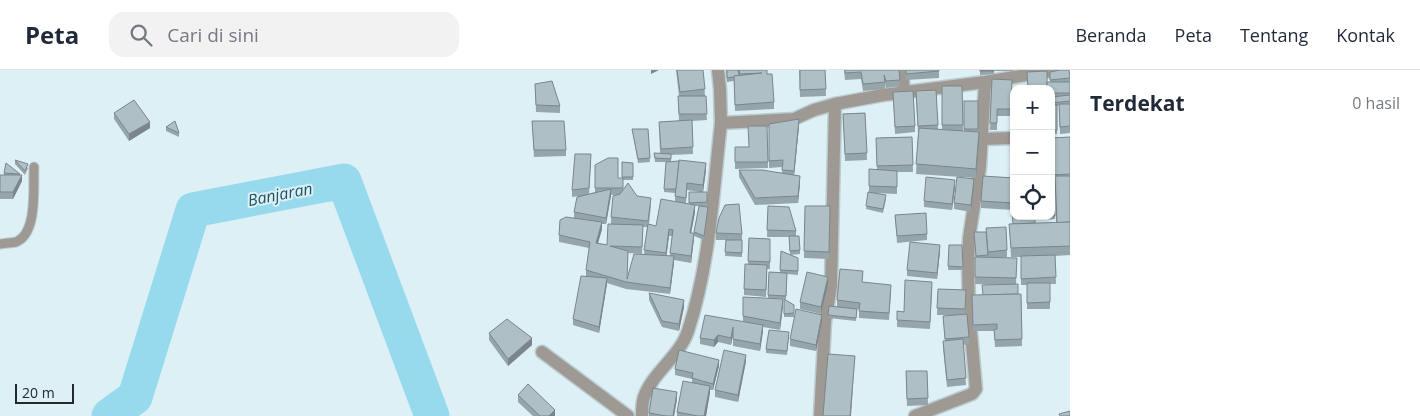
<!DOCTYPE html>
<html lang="id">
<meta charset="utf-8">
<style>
:root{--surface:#fff;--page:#f2f2f3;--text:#1f2937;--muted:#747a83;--line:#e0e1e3}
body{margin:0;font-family:"Open Sans",sans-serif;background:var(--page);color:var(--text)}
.controls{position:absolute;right:15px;top:15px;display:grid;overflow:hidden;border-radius:10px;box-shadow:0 1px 4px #0004}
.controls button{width:45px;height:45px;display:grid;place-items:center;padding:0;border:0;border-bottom:1px solid var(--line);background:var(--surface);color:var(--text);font:25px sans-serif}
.scale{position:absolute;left:15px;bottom:12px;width:59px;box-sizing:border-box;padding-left:5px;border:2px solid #21292b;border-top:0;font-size:14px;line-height:18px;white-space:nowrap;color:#21292b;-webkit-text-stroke:4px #ddf0f6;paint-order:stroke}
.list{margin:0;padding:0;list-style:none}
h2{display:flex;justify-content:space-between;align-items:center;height:65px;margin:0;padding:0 20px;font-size:21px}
h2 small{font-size:16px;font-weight:400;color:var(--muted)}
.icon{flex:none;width:28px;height:28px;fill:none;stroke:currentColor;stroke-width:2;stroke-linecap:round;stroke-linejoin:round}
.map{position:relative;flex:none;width:1070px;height:346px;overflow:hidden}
header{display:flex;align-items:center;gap:30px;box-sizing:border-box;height:70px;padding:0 25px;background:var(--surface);border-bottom:1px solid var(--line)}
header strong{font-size:24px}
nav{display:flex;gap:28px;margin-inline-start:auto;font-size:18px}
.search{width:350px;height:45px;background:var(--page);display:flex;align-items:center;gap:12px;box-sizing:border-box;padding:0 18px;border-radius:15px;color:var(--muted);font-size:19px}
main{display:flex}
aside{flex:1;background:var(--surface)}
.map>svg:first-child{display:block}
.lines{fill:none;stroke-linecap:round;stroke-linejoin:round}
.river{stroke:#97d9ed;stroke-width:35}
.service-casing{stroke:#bbccd1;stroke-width:11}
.minor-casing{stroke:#bbccd1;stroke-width:15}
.service{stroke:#9f9994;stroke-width:9}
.minor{stroke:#9f9994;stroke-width:12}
.wall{fill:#96a5aa;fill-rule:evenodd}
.shaded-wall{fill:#7a868b}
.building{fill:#aec0c6;stroke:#7a868b}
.labels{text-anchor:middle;stroke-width:4;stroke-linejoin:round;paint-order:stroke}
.water-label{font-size:16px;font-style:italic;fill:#1d5462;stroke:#ddf0f6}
</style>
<header>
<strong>Peta</strong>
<div class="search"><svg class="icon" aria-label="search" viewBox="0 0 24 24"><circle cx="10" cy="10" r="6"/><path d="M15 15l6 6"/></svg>Cari di sini</div>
<nav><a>Beranda</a><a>Peta</a><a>Tentang</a><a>Kontak</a></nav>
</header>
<main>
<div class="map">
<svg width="1070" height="346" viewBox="0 0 1070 346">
<rect width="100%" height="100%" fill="#ddf0f6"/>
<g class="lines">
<path class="river" d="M 109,346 L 135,327 L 193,140 L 344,111 L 432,346"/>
<g class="service-casing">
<path id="service" d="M 0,174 C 5,173 11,173 16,172 C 38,163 33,117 34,97"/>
</g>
<g class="minor-casing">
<g id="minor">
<path d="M 718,0 L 720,19 L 721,53 L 794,49 L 814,40 L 835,34 L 883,25 L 985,12 L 1056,0"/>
<path d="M 902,0 L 904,22"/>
<path d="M 982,69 L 1014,68"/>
<path d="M 542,282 L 628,346"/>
<path d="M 642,346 C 642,340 642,333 644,327 C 653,302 680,286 688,261 C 710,194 713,122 721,53"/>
<path d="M 820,346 L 825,252 L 831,216 L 835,34"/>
<path d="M 915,346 L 972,324 L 976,319 L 969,241 L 968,195 L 969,168 L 980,97 L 985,12"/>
</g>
</g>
<use href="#service" class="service"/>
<use href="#minor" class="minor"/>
</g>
<g class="wall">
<path d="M 676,0 L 703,0 L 707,50 L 692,51 L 693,84 L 671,85 L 671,91 L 706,100 L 703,122 L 707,122 L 707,136 L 695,136 L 695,142 L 691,163 L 694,163 L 708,140 L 704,170 L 694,166 L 691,193 L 674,190 L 670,224 L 626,219 L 607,213 L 599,263 L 573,255 L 573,249 L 586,206 L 586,200 L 589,178 L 559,172 L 559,165 L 574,148 L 574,142 L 578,126 L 572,127 L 572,120 L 591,91 L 589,124 L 595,122 L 595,95 L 618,108 L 622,108 L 622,92 L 633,93 L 633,110 L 623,110 L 623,121 L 637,126 L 651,135 L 649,154 L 656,156 L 675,131 L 675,123 L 664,122 L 666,92 L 655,92 L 654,83 L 660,83 L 659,52 L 679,51 L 678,26 L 679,26 ZM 687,120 L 700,122 L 689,122 L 689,134 L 686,133 ZM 611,125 L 618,125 L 611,147 L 611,154 L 607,175 L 598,173 L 602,159 L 602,154 L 606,154 ZM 643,157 L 647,157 L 644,184 L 627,208 L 628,183 L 642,184 ZM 669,166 L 672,166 L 670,186 L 666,186 Z"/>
<path d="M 726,0 L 739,6 L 738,0 L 767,0 L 767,4 L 774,32 L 774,39 L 735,41 L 734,11 L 727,12 Z"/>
<path d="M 799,0 L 825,0 L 826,26 L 800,27 Z"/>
<path d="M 844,0 L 899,0 L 900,16 L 886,18 L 885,14 L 885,19 L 863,21 L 861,9 L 845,10 Z"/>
<path d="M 905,0 L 939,0 L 939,8 L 906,10 Z"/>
<path d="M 980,0 L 994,0 L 994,4 L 980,5 Z"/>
<rect x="995" y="0" width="18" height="1"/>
<path d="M 1050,2 L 1070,7 L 1070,63 L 1060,64 L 1059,35 L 1057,36 L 1057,64 L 1051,64 L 1051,19 L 1027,19 L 1047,12 L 1050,12 Z"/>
<path d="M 992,9 L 1012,10 L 1011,46 L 997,46 L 997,60 L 990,60 Z"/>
<path d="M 535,14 L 560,36 L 560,43 L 536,42 Z"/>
<path d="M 942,16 L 962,16 L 963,61 L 964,61 L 964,31 L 978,31 L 979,71 L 976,108 L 916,104 L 918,63 L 916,28 L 936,20 L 938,59 L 942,59 Z"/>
<path d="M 893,22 L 915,56 L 915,62 L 895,64 Z"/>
<path d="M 114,43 L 150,58 L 129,71 L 114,49 Z"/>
<path d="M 865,43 L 867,90 L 845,91 L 843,44 Z"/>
<path d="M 532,51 L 566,80 L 566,86 L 534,87 Z"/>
<path d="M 769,54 L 799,56 L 794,105 L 800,113 L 798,133 L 755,135 L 739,107 L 739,100 L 782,103 L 782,97 L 769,98 Z"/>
<path d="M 767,56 L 768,98 L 735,99 L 735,77 L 748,77 Z"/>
<path d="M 166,57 L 179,63 L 179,67 L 166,61 Z"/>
<path d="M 632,59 L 648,59 L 650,92 L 638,93 Z"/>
<path d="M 912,67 L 913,102 L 897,102 L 897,124 L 873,123 L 886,129 L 883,143 L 866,139 L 869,122 L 869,99 L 877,100 L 876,68 Z"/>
<path d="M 1070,67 L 1070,185 L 1055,186 L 1056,214 L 1050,214 L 1050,239 L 1027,239 L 1027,215 L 1021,215 L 1021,187 L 1011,187 L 1009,154 L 1056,153 L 1055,112 L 1051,112 L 1051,68 Z"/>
<path d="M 15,90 L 28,98 L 25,105 L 15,94 Z"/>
<path d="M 4,103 L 20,104 L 22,111 L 13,129 L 0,129 L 0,105 L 4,105 Z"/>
<path d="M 1014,108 L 1014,140 L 981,138 L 981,131 Z"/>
<path d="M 974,116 L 971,142 L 954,139 L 954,133 Z"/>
<path d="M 955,117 L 952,140 L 924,137 L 924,131 Z"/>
<path d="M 1051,117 L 1054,117 L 1055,149 L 1044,150 L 1044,146 L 1051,146 Z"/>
<path d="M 768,136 L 796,161 L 796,166 L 800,180 L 800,184 L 790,185 L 789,167 L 767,167 Z"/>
<path d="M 805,136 L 830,136 L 829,189 L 804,188 Z"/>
<path d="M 895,145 L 927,164 L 927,170 L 897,173 Z"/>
<path d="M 974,162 L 1007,180 L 1007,187 L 997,188 L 1017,188 L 1016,214 L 1018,224 L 1021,224 L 1022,276 L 995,277 L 994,261 L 973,261 L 972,225 L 983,225 L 1001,215 L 975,214 L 976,187 Z"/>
<path d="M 716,163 L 742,164 L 742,187 L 725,186 L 726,170 L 716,170 Z"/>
<path d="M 749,168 L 770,169 L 770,199 L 767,199 L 766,227 L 744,225 L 744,219 L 748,194 Z"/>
<path d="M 949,175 L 962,175 L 963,200 L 948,200 Z"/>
<path d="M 781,181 L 798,188 L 798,205 L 787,204 L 786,229 L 768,228 L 769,202 L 780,203 Z"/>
<path d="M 940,181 L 937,209 L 907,206 L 907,200 Z"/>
<path d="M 862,212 L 891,222 L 889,250 L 859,248 L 859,239 L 857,239 L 856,251 L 828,248 L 829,236 L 837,237 L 837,230 Z"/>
<path d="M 828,214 L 821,244 L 800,239 L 800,232 Z"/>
<path d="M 932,219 L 930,259 L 897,257 L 897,241 L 904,242 Z"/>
<path d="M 938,219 L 966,220 L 965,244 L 969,267 L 969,274 L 963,275 L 966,315 L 947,317 L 943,278 L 943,271 L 945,271 L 943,246 L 952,245 L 937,245 Z"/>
<path d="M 649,223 L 684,237 L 679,261 L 662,257 L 649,230 Z"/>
<path d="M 743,227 L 783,236 L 780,260 L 763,257 L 760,281 L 733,276 L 733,264 L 731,275 L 718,272 L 714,277 L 700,274 L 700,268 L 743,252 Z"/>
<path d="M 784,229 L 794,235 L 794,247 L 784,247 Z"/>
<path d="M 822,251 L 816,281 L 790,276 L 790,269 Z"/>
<path d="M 489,263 L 532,275 L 508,296 L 489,270 Z"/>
<path d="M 789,266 L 787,285 L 766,283 L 766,279 Z"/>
<path d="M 746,291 L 738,332 L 715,327 L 715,320 Z"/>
<path d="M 719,296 L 713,320 L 710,320 L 706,346 L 677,346 L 677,342 L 692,313 L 692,309 L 675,305 L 675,299 Z"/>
<path d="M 906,301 L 927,301 L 928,335 L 907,336 Z"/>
<path d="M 518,325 L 555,346 L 533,346 L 518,332 Z"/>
<path d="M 677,329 L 674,346 L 649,346 L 649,343 Z"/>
</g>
<g class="shaded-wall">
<path d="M 651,0 L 659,0 L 651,4 Z"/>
<path d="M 799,49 L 799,56 L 794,107 L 794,101 Z"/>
<path d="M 150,52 L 150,58 L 129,71 L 129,64 Z"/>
<path d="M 979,62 L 979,71 L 976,108 L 976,99 Z"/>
<path d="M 706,93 L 706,100 L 703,122 L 703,115 Z"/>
<path d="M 22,105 L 22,111 L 13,129 L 13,122 Z"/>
<path d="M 800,106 L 800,113 L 798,133 L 798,126 Z"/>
<path d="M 974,109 L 974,116 L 971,142 L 971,135 Z"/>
<path d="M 955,110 L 955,117 L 952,140 L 952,134 Z"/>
<path d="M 611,119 L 611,126 L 606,154 L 606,148 Z"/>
<path d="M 695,135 L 695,142 L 690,169 L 690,163 Z"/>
<path d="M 602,152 L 602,159 L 596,180 L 596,173 Z"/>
<path d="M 669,159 L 669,166 L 666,190 L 666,183 Z"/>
<path d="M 694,163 L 694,169 L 691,193 L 691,186 Z"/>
<path d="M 940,175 L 940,181 L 937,209 L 937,203 Z"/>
<path d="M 674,186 L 674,193 L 670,224 L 670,218 Z"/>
<path d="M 828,207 L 828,214 L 821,244 L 821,237 Z"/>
<path d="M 607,208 L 607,214 L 599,263 L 599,257 Z"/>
<path d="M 783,229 L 783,236 L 780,260 L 780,253 Z"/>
<path d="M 684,230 L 684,237 L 679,261 L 679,254 Z"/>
<path d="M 822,245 L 822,251 L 816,281 L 816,275 Z"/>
<path d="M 763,255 L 763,262 L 760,281 L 760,274 Z"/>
<path d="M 733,257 L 733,264 L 731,275 L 731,268 Z"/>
<path d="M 718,265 L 718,272 L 714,277 L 714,270 Z"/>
<path d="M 532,268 L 532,275 L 508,296 L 508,289 Z"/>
<path d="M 746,285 L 746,291 L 738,332 L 738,325 Z"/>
<path d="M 855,286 L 851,346 L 850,346 Z"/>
<path d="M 719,290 L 719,296 L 713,320 L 713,314 Z"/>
<path d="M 710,316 L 710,323 L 706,346 L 704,346 Z"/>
<path d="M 677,322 L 677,329 L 674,346 L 673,346 Z"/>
<path d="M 555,340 L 555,346 L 549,346 Z"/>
</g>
<g class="building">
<path d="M 677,0 L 703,0 L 705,19 L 680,22 Z"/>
<path d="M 727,0 L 738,0 L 739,6 L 734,6 L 734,7 L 727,8 Z"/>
<path d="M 739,0 L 767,0 L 767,4 L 772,4 L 774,32 L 735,35 L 734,6 L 762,3 L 740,4 Z"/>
<path d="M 800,0 L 825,0 L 826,19 L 800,20 Z"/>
<path d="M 845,0 L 899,0 L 900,10 L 886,11 L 884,5 L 885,12 L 863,14 L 861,2 L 845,3 Z"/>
<path d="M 906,0 L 939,0 L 939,1 L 906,4 Z"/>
<rect x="980" y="0" width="14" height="1"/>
<path d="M 1060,0 L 1069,0 L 1070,8 L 1050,10 L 1050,2 Z"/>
<path d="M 1047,1 L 1047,19 L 1028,19 L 1027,2 Z"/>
<path d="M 992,9 L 1012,10 L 1011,39 L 997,39 L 997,53 L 990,53 Z"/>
<path d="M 552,11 L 560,36 L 536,35 L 535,14 Z"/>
<path d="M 1047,12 L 1070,12 L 1070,23 L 1051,23 L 1051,19 L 1047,19 Z"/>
<path d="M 942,16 L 962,16 L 963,55 L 942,55 Z"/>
<path d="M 936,20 L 938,55 L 918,56 L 916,21 Z"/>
<path d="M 913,21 L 915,56 L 895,57 L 893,22 Z"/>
<path d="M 1070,25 L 1070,31 L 1051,33 L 1051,27 Z"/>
<path d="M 678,26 L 706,26 L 707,44 L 679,44 Z"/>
<path d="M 134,30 L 150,52 L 129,64 L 114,43 Z"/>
<rect x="964" y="31" width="14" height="28"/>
<path d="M 1059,34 L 1070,34 L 1070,56 L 1060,57 Z"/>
<rect x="1051" y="35" width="6" height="25"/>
<path d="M 865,43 L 867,83 L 845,84 L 843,44 Z"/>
<path d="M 799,49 L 794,101 L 782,100 L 783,90 L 769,91 L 769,54 Z"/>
<path d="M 692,50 L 693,77 L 661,79 L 659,52 Z"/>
<path d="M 175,51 L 179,63 L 166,57 Z"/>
<path d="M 532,51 L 564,51 L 566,80 L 534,80 Z"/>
<path d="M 748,56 L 767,56 L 768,92 L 735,92 L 735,77 L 749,77 Z"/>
<path d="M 919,58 L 979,62 L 976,99 L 916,94 Z"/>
<path d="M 632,59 L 648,59 L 650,88 L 638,89 Z"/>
<path d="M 912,67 L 913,95 L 877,96 L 876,68 Z"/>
<path d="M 1070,67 L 1070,104 L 1051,105 L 1051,68 Z"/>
<path d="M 654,83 L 671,84 L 671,89 L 655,88 Z"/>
<path d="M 575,84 L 591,84 L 589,118 L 572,120 Z"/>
<path d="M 608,88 L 618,88 L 618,108 L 623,108 L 623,118 L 595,118 L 595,95 Z"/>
<path d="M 15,90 L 28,94 L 25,101 Z"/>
<path d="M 679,90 L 706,93 L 703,115 L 687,113 L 686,128 L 675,126 Z"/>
<path d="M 679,91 L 676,119 L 664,119 L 666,92 Z"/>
<path d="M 622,92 L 633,93 L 633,107 L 622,107 Z"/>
<path d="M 6,93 L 20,104 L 4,103 Z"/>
<path d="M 869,99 L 897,101 L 897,117 L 869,116 Z"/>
<path d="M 739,100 L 762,100 L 800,106 L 798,126 L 755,128 Z"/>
<path d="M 0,105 L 22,105 L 13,122 L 0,122 Z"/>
<path d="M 983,106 L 1014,108 L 1014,133 L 981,131 Z"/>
<path d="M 1055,106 L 1070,106 L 1070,152 L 1057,153 Z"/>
<path d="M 926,107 L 955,110 L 952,134 L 924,131 Z"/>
<path d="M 957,107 L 974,109 L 971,135 L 954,133 Z"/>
<path d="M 628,113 L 637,126 L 651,128 L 648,151 L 611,147 L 613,126 L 620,124 Z"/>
<path d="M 1051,117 L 1054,117 L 1055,146 L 1051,146 Z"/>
<path d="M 611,119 L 606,148 L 574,142 L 577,127 Z"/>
<path d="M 689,122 L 707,122 L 707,132 L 689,133 Z"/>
<path d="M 868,122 L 886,125 L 883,139 L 866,136 Z"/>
<path d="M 661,129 L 695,135 L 690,163 L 694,163 L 691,186 L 670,183 L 673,160 L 669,159 L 666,183 L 644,180 L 648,154 L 656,156 Z"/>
<path d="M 739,134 L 742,164 L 716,163 L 719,148 L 725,135 Z"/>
<path d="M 699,136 L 708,137 L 704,166 L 694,162 Z"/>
<path d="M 768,136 L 789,137 L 796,161 L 767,160 Z"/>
<path d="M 805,136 L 830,136 L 829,182 L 804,181 Z"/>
<path d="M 1012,141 L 1014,141 L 1014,146 L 1035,146 L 1035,153 L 1013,154 Z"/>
<path d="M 926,143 L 927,164 L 897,166 L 895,145 Z"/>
<path d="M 566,147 L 602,152 L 596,173 L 607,175 L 608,154 L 643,155 L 642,177 L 610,176 L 628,181 L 627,209 L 634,184 L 674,186 L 670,218 L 626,212 L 586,200 L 590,172 L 559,165 L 560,150 Z"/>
<path d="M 1070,152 L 1070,176 L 1011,178 L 1009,154 Z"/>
<path d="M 1006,157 L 1007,180 L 988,182 L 986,158 Z"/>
<path d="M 974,162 L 986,162 L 988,185 L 976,186 Z"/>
<path d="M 789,166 L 799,166 L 800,180 L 790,181 Z"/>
<path d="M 749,168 L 770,169 L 770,192 L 748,191 Z"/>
<path d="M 726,170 L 742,170 L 742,183 L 725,182 Z"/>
<path d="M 910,172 L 940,175 L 937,203 L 907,200 Z"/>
<path d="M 949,175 L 962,175 L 963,197 L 948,196 Z"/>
<path d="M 781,181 L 798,188 L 798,201 L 780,200 Z"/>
<path d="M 1055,185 L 1056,207 L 1021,209 L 1021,186 Z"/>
<path d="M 975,187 L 1017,188 L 1016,208 L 975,207 Z"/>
<path d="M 745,194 L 767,195 L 766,220 L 744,219 Z"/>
<path d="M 840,199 L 863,201 L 862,212 L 891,215 L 889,243 L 859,241 L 860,233 L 837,230 Z"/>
<path d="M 769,202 L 787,203 L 786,226 L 768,225 Z"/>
<path d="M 807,202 L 828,207 L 821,237 L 800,232 Z"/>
<path d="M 581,206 L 607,208 L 599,257 L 573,249 Z"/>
<path d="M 905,210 L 932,212 L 930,252 L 897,250 L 897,241 L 904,242 Z"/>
<path d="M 1027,213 L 1050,213 L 1050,232 L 1027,233 Z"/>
<path d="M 1018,214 L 1018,224 L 983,225 L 982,215 Z"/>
<path d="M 938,219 L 966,220 L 965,239 L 937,238 Z"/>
<path d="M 649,223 L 684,230 L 679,254 L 662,251 Z"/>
<path d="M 1021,224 L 1022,269 L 995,270 L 994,260 L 997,259 L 997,254 L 973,255 L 972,225 Z"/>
<path d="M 743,227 L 783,229 L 780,253 L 743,246 Z"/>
<path d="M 784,229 L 794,235 L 794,243 L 784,244 Z"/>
<path d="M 829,236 L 857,239 L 856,248 L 828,245 Z"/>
<path d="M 796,239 L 822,245 L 816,275 L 790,269 Z"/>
<path d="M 967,244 L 969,267 L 945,269 L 943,246 Z"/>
<path d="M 705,245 L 763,255 L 760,274 L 733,269 L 733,257 L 731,268 L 718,265 L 714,270 L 700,268 Z"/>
<path d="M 507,249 L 532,268 L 508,289 L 489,263 Z"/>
<path d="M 769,260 L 789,262 L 787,281 L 766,279 Z"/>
<path d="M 963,269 L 966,308 L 947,310 L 943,271 Z"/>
<path d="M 679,280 L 719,290 L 713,314 L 692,308 L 693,303 L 675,299 Z"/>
<path d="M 724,280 L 746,285 L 738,325 L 715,320 Z"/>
<path d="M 828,284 L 855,286 L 850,346 L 823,346 Z"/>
<path d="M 906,301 L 927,301 L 928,328 L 907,329 Z"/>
<path d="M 683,311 L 710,316 L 704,346 L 698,346 L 677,342 Z"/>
<path d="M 528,314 L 555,340 L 549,346 L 540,346 L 518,325 Z"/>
<path d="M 653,318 L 677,322 L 673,346 L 666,346 L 649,343 Z"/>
<path d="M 1070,341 L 1070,346 L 1060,346 L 1059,344 Z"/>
</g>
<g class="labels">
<g class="water-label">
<text transform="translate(280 124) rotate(-11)" y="6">Banjaran</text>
</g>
</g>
</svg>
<div class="controls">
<button>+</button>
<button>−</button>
<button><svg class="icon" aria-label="locate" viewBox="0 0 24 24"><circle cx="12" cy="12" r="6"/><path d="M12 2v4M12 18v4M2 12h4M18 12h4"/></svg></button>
</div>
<div class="scale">20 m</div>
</div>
<aside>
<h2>Terdekat<small>0 hasil</small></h2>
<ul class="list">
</ul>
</aside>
</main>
